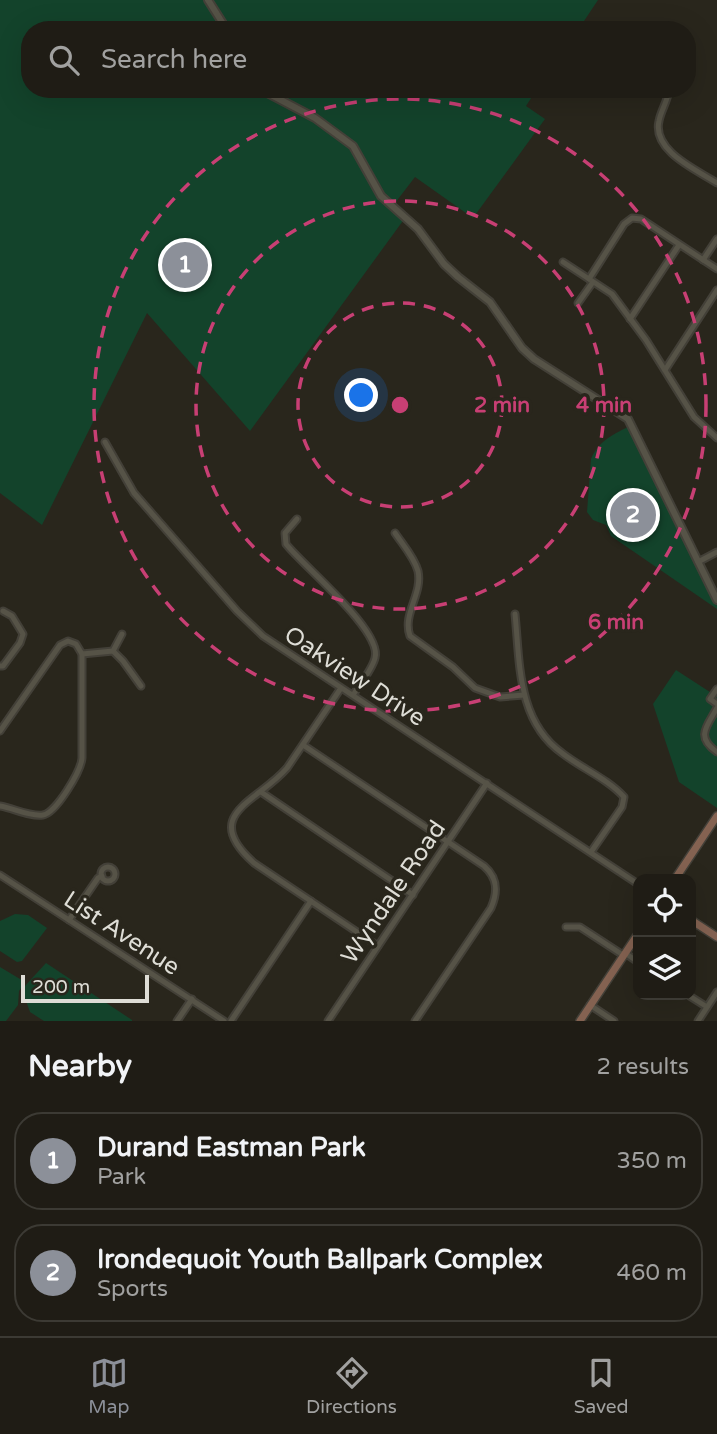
<!DOCTYPE html>
<style>
:root{--surface:#1f1c15;--page:#27251e;--text:#f1f3f6;--muted:#a1a1a0;--line:#3c3a34;--accent:#8c9099}
body{margin:0;font-family:"Varela Round",sans-serif;background:var(--page);color:var(--text)}
.controls{position:absolute;right:21px;bottom:21px;display:grid;overflow:hidden;border-radius:14px;box-shadow:0 7px 28px #0002}
.controls button{width:63px;height:63px;display:grid;place-items:center;padding:0;border:0;border-bottom:2px solid var(--line);background:var(--surface);color:var(--text);font:35px sans-serif}
.scale{position:absolute;left:21px;bottom:18px;width:128px;box-sizing:border-box;padding-left:7px;border:4px solid #deddd6;border-top:0;font-size:19px;line-height:24px;white-space:nowrap;color:#deddd6;-webkit-text-stroke:5px #29261c;paint-order:stroke}
.you{position:absolute;left:362px;top:396px;width:24px;height:24px;margin:-18px;border:5px solid #fff;border-radius:50%;background:#1a73e8;box-shadow:0 0 0 10px #1a73e833}
.badge{display:grid;place-items:center;width:46px;height:46px;border-radius:50%;background:var(--accent);color:#fff;font-size:23px;font-weight:700}
.pin{position:absolute;translate:-50% -50%;border:4px solid #fff;box-shadow:0 2px 7px #0006}
.list{margin:0;padding:0;list-style:none}
h2{display:flex;justify-content:space-between;align-items:center;height:91px;margin:0;padding:0 28px;font-size:30px}
h2 small{font-size:23px;font-weight:400;color:var(--muted)}
.list li{display:grid;grid-template-columns:46px 1fr auto;gap:21px;align-items:center;box-sizing:border-box;height:98px;margin:0 14px 14px;padding:0 14px;border:2px solid var(--line);border-radius:28px}
.list b{display:block;font-size:26px;white-space:nowrap}
.list p{margin:0;font-size:23px;white-space:nowrap;color:var(--muted)}
.list em{font-size:23px;font-style:normal;color:var(--muted)}
.icon{flex:none;width:38px;height:38px;fill:none;stroke:currentColor;stroke-width:2;stroke-linecap:round;stroke-linejoin:round}
.map{position:relative;flex:none;width:717px;height:1021px;overflow:hidden}
.search{position:absolute;background:var(--surface);box-shadow:0 7px 28px #0002;left:21px;right:21px;top:21px;height:77px;display:flex;align-items:center;gap:18px;box-sizing:border-box;padding:0 24px;border-radius:28px;color:var(--muted);font-size:26px}
.sheet{height:315px;background:var(--surface)}
nav{display:flex;justify-content:space-around;align-items:center;box-sizing:border-box;height:98px;border-top:2px solid var(--line);background:var(--surface);font-size:19px;color:var(--muted)}
nav a{display:grid;justify-items:center;gap:4px}
nav .on{color:var(--accent)}
.map>svg:first-child{display:block}
.green{fill:#13432b}
.lines{fill:none;stroke-linecap:round;stroke-linejoin:round}
.minor-casing{stroke:#434038;stroke-width:9}
.tertiary-casing{stroke:#434038;stroke-width:10}
.secondary-casing{stroke:#434038;stroke-width:10}
.minor{stroke:#565347;stroke-width:5}
.tertiary{stroke:#565347;stroke-width:6}
.secondary{stroke:#846251;stroke-width:7}
.ring{fill:none;stroke:#c83f74;stroke-width:3.5;stroke-dasharray:12 9}
.labels{text-anchor:middle;stroke-width:7;stroke-linejoin:round;paint-order:stroke}
.street-label{font-size:24px;fill:#deddd6;stroke:#29261c}
.centre{fill:#c83f74;stroke:#29261c;stroke-width:3.5}
.ring-label{font-size:21px;text-anchor:middle;font-weight:bold;fill:#c83f74;stroke:#29261c;stroke-width:7;stroke-linejoin:round;paint-order:stroke}
</style>
<div class="map">
<svg width="717" height="1021" viewBox="0 0 717 1021">
<rect width="100%" height="100%" fill="#29261c"/>
<g class="green">
<path d="M 0,0 L 598,0 L 578,30 L 30,30 L 30,89 L 537,89 L 526,106 L 545,119 L 473,218 L 415,177 L 392,207 L 405,218 L 250,431 L 147,313 L 42,525 L 0,493 Z"/>
<path d="M 632,425 L 717,600 L 717,609 L 611,536 L 606,525 L 593,520 L 587,512 L 591,459 C 599,440 614,434 632,425 Z"/>
<path d="M 676,670 L 713,694 L 717,688 L 717,808 L 679,782 L 653,704 Z"/>
<path d="M 15,914 L 28,915 L 47,928 L 22,961 L 17,962 L 0,951 L 0,921 Z"/>
<path d="M 46,963 L 132,1020 L 132,1021 L 44,1021 L 30,1012 L 25,998 L 25,986 Z"/>
<path d="M 0,967 L 25,982 L 19,991 L 18,1005 L 6,1021 L 0,1021 Z"/>
</g>
<g class="lines">
<g class="minor-casing">
<g id="minor">
<path d="M 669,89 C 668,101 661,110 659,121 C 652,151 697,170 717,183"/>
<path d="M 703,260 L 717,239"/>
<path d="M 563,262 L 612,294 L 646,340 L 694,417 L 717,438"/>
<path d="M 589,279 L 624,224 L 632,218 L 641,219 L 717,269"/>
<path d="M 578,303 L 593,282"/>
<path d="M 630,319 L 679,245"/>
<path d="M 665,370 L 717,290"/>
<path d="M 105,442 L 134,493 L 237,611 L 263,636 L 638,884"/>
<path d="M 297,519 L 285,533 L 286,544 C 303,566 383,631 375,658 C 372,670 360,684 353,695"/>
<path d="M 395,533 C 403,545 414,557 418,571 C 423,594 402,614 410,636 L 453,667 L 475,688 L 500,697 L 524,695"/>
<path d="M 698,562 L 717,552"/>
<path d="M 515,614 C 520,663 517,721 562,753 C 581,768 608,779 624,797 L 622,807 L 591,852"/>
<path d="M 113,651 L 123,661 L 141,686"/>
<path d="M 82,654 L 113,651 L 122,634"/>
<path d="M 0,666 L 3,666 L 20,643 L 23,634 L 12,616 L 3,611"/>
<path d="M 341,688 L 287,768 C 258,802 199,814 254,863 L 378,946"/>
<path d="M 717,689 L 710,699 L 717,704"/>
<path d="M 717,708 C 707,726 695,737 717,752"/>
<path d="M 0,731 L 60,645 L 68,641 L 76,644 L 82,654 L 82,758 C 81,771 56,813 43,815 C 30,817 13,808 0,806"/>
<path d="M 303,745 L 484,866 C 498,878 498,892 491,908 L 415,1021"/>
<path d="M 261,792 L 413,895"/>
<circle cx="108" cy="874" r="7"/>
<path d="M 0,875 L 224,1021"/>
<path d="M 69,920 L 98,878 L 102,876"/>
<path d="M 566,927 L 580,927 L 623,955"/>
<path d="M 625,953 L 638,962"/>
<path d="M 688,995 L 707,1007"/>
<path d="M 590,1005 L 614,1021"/>
<path d="M 177,1021 L 192,999"/>
<path d="M 231,1021 L 311,901"/>
<path d="M 328,1021 L 487,783"/>
<path d="M 698,1021 L 717,992"/>
</g>
</g>
<g class="tertiary-casing">
<g id="tertiary">
<path d="M 208,0 L 227,30"/>
<path d="M 260,89 L 315,118 L 353,146 L 381,196 L 418,229 L 444,264 L 458,277 L 490,302 L 522,348 L 534,359 L 628,419 L 717,600"/>
</g>
</g>
<g class="secondary-casing">
<g id="secondary">
<path d="M 675,879 L 717,816"/>
<path d="M 691,920 L 717,937"/>
<path d="M 580,1021 L 638,934"/>
</g>
</g>
<use href="#minor" class="minor"/>
<use href="#tertiary" class="tertiary"/>
<use href="#secondary" class="secondary"/>
</g>
<g class="ring">
<circle cx="400" cy="405" r="102"/>
<circle cx="400" cy="405" r="204"/>
<circle cx="400" cy="405" r="306"/>
</g>
<g class="labels">
<g class="street-label">
<text transform="translate(355 676) rotate(33)" y="8">Oakview Drive</text>
<text transform="translate(393 892) rotate(-56)" y="8">Wyndale Road</text>
<text transform="translate(122 933) rotate(33)" y="8">List Avenue</text>
</g>
</g>
<circle cx="400" cy="405" r="10" class="centre"/>
<g class="ring-label">
<text x="502" y="412">2 min</text>
<text x="604" y="412">4 min</text>
<text x="616" y="629">6 min</text>
</g>
</svg>
<div class="controls">
<button><svg class="icon" aria-label="locate" viewBox="0 0 24 24"><circle cx="12" cy="12" r="6"/><path d="M12 2v4M12 18v4M2 12h4M18 12h4"/></svg></button>
<button><svg class="icon" aria-label="layers" viewBox="0 0 24 24"><path d="M12 4l9 5-9 5-9-5zM3 14l9 5 9-5"/></svg></button>
</div>
<div class="scale">200 m</div>
<div class="you"></div>
<div class="pin badge" style="left:185px;top:265px">1</div>
<div class="pin badge" style="left:633px;top:515px">2</div>
<div class="search"><svg class="icon" aria-label="search" viewBox="0 0 24 24"><circle cx="10" cy="10" r="6"/><path d="M15 15l6 6"/></svg>Search here</div>
</div>
<section class="sheet">
<h2>Nearby<small>2 results</small></h2>
<ul class="list">
<li><span class="badge">1</span><div><b>Durand Eastman Park</b><p>Park</p></div><em>350 m</em></li>
<li><span class="badge">2</span><div><b>Irondequoit Youth Ballpark Complex</b><p>Sports</p></div><em>460 m</em></li>
</ul>
</section>
<nav>
<a class="on"><svg class="icon" aria-label="map" viewBox="0 0 24 24"><path d="M3 6l6-2 6 2 6-2v14l-6 2-6-2-6 2zM9 4v14M15 6v14"/></svg>Map</a>
<a><svg class="icon" aria-label="directions" viewBox="0 0 24 24"><path d="M12 3l9 9-9 9-9-9zM9 14v-3h6M13 9l2 2-2 2"/></svg>Directions</a>
<a><svg class="icon" aria-label="saved" viewBox="0 0 24 24"><path d="M7 4h10v16l-5-4-5 4z"/></svg>Saved</a>
</nav>
